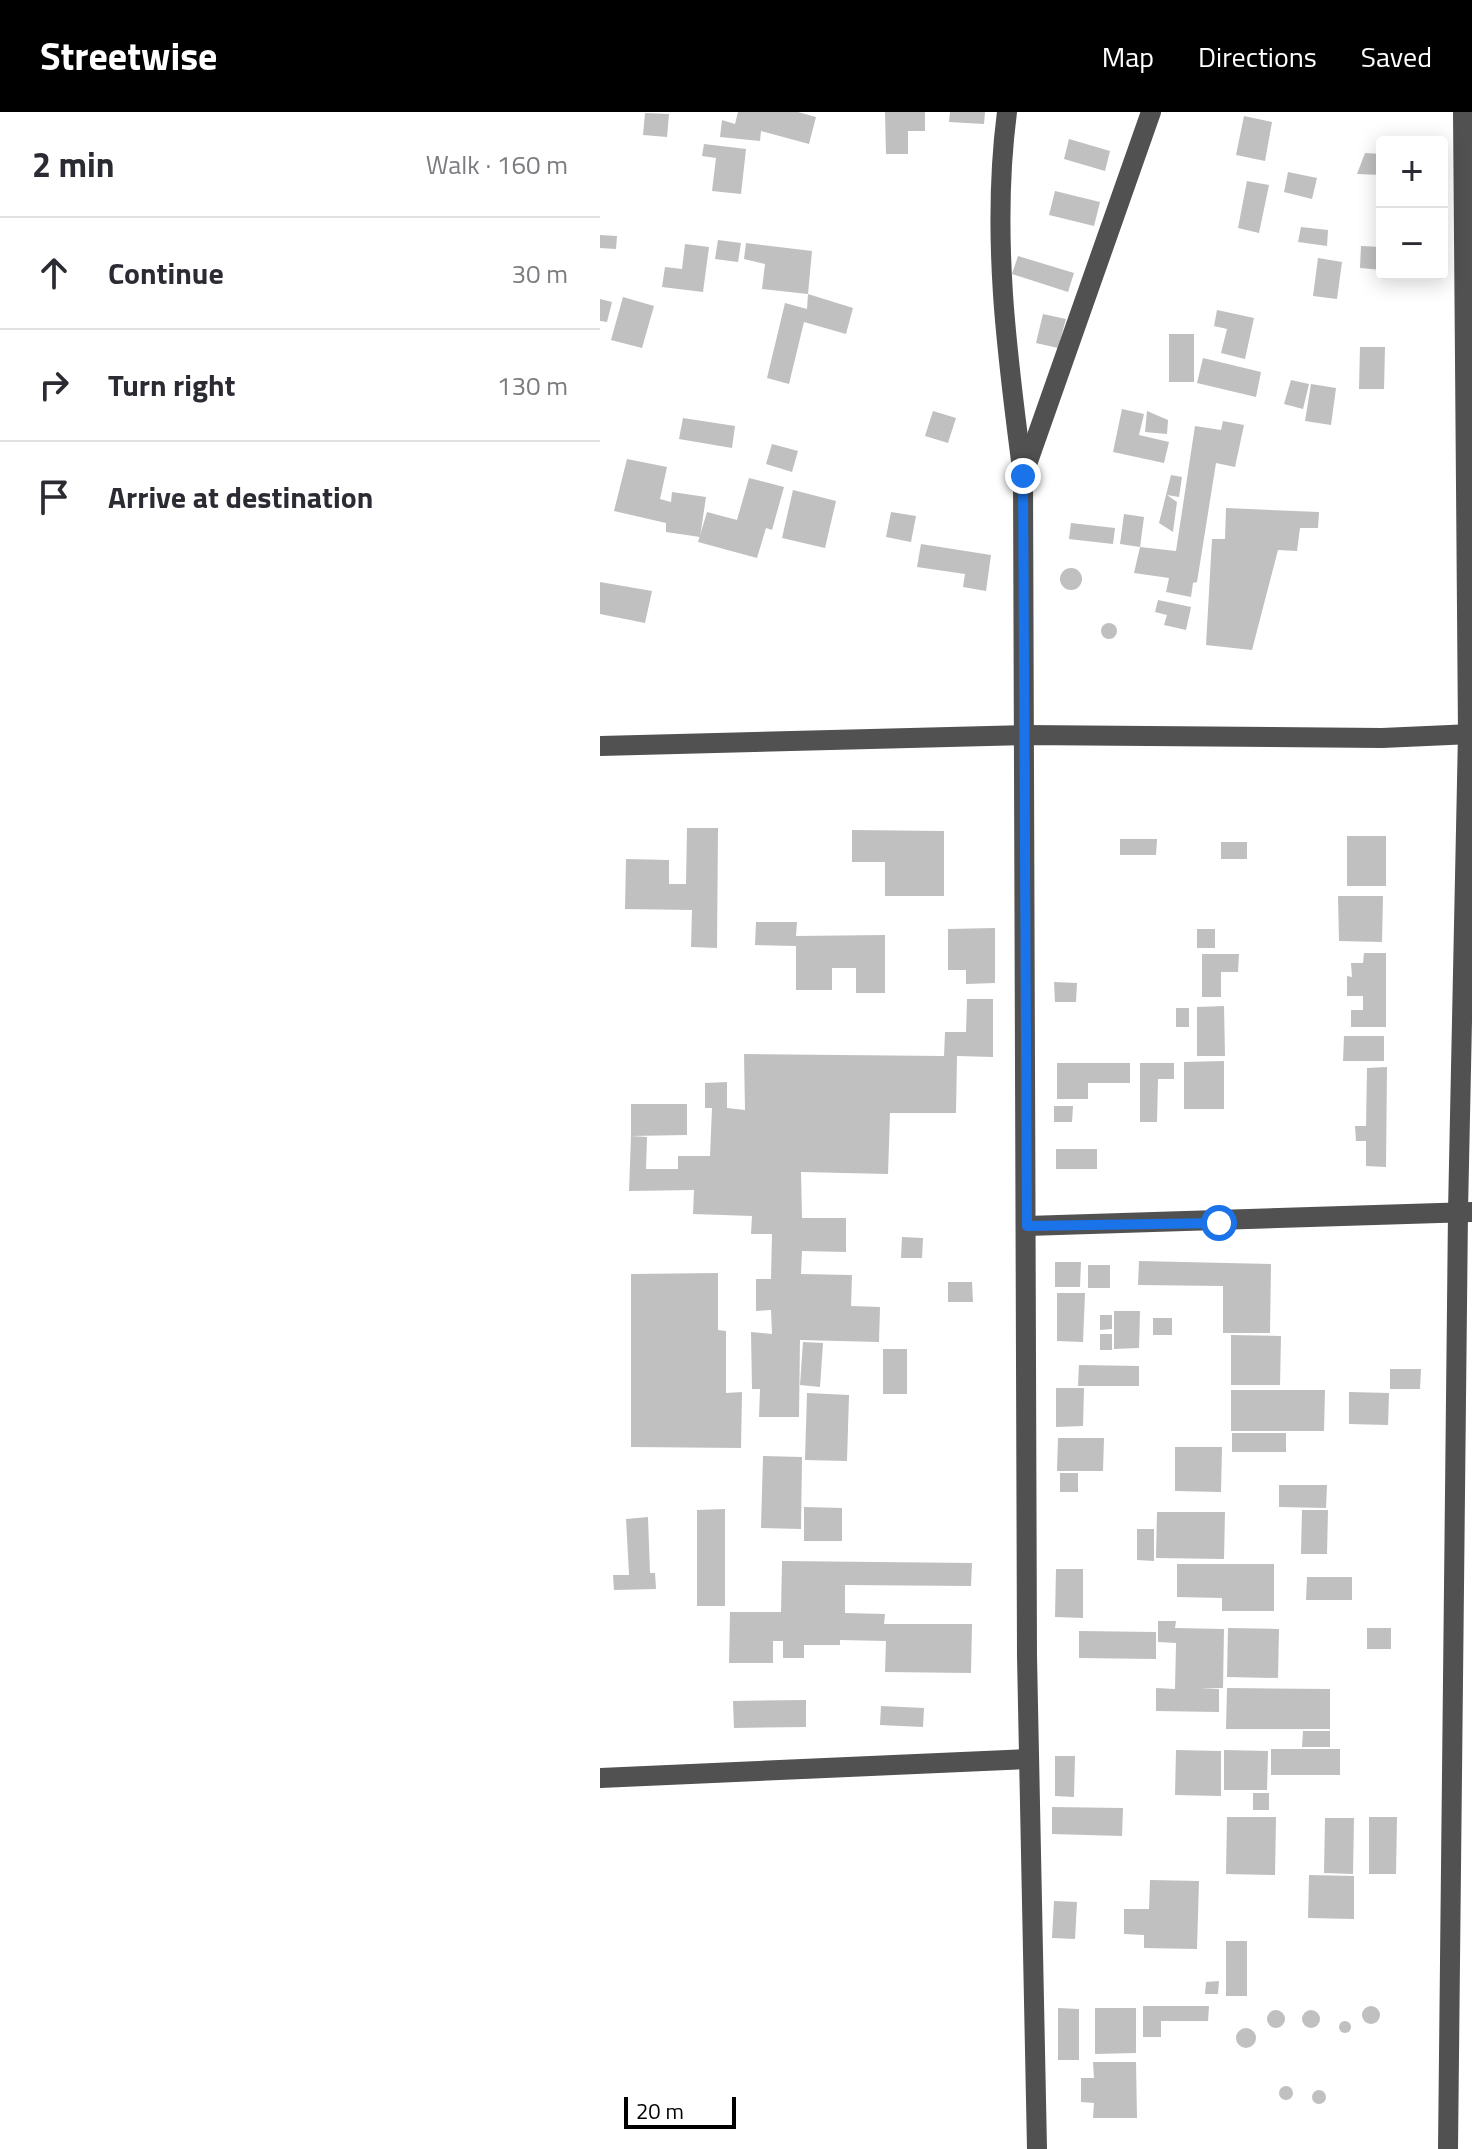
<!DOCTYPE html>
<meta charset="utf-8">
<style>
:root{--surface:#fff;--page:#f7f7f7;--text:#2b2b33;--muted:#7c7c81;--line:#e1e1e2;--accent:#000}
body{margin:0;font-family:"Titillium Web",sans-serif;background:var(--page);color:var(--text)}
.controls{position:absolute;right:24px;top:24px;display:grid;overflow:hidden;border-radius:8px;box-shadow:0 4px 20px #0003}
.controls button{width:72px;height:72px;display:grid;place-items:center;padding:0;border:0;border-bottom:2px solid var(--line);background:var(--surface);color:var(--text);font:40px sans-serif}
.scale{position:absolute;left:24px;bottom:20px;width:112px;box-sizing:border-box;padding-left:8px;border:4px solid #000;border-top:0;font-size:22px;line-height:28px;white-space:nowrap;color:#000;-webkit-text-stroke:6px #fff;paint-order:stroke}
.stop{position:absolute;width:24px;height:24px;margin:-18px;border:6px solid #1a73e8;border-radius:50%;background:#fff}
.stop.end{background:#1a73e8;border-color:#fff;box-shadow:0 2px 8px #0008}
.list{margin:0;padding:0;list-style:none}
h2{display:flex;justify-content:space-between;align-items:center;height:104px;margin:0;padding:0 32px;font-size:34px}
h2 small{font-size:26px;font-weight:400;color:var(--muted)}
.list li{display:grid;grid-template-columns:52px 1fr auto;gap:24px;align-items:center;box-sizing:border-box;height:112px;padding:0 32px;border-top:2px solid var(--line)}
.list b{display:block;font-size:30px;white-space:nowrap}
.list em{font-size:26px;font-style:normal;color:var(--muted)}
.icon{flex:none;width:44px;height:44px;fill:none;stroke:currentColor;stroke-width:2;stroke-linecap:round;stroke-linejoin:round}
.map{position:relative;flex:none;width:872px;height:2037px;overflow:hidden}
header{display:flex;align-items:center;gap:48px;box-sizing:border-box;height:112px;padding:0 40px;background:var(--accent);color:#fff}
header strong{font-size:38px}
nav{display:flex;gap:44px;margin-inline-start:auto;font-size:28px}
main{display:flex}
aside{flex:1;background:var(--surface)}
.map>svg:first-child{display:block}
.building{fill:#c0c0c0}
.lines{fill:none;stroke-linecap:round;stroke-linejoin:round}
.minor{stroke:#515151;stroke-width:20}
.route{stroke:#1a73e8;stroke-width:10}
</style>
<header>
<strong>Streetwise</strong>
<nav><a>Map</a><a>Directions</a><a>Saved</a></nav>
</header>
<main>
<aside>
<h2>2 min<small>Walk · 160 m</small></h2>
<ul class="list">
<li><svg class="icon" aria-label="ahead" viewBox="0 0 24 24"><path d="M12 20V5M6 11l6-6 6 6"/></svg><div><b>Continue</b></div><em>30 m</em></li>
<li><svg class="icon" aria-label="right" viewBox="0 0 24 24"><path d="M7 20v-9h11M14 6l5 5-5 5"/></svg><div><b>Turn right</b></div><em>130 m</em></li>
<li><svg class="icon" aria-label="arrive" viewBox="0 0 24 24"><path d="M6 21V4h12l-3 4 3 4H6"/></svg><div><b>Arrive at destination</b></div></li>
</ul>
</aside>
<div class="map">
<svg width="872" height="2037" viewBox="0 0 872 2037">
<rect width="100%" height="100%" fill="#fff"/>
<g class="building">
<path d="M 138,0 L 198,0 L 216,5 L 209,32 L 161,19 L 160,29 L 120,25 L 122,8 L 135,12 Z"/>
<path d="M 285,0 L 325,0 L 325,19 L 308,19 L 308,42 L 286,42 Z"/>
<path d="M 350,0 L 385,0 L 384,12 L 349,10 Z"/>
<path d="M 45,1 L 69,2 L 67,25 L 43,23 Z"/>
<path d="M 644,4 L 672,10 L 665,49 L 636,43 Z"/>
<path d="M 469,27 L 510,39 L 505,59 L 464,47 Z"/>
<path d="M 104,32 L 146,37 L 141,82 L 112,79 L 116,46 L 102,44 Z"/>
<path d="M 765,41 L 782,42 L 782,63 L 757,62 Z"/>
<path d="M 688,60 L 717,66 L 712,87 L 684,80 Z"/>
<path d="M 647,69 L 669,73 L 659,121 L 638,116 Z"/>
<path d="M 455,79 L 500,90 L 494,114 L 449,103 Z"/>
<path d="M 701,115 L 728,118 L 727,134 L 698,130 Z"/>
<path d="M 0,123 L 17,124 L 16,137 L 0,136 Z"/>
<path d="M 118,128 L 141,131 L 138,150 L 115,147 Z"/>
<path d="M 146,131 L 212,139 L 208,182 L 162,177 L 165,152 L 144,147 Z"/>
<path d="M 85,132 L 109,135 L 103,180 L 62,175 L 65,155 L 82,157 Z"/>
<path d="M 761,134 L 782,135 L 782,158 L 760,156 Z"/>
<path d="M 418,144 L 474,161 L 468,180 L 412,162 Z"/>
<path d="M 718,146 L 742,150 L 737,187 L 713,184 Z"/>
<path d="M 208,182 L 253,196 L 246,222 L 204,210 L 189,272 L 167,266 L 185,191 L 207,197 Z"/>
<path d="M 23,185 L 54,194 L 42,236 L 11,228 Z"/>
<path d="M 0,187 L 12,190 L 7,210 L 0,209 Z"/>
<path d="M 617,198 L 654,206 L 645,247 L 621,241 L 627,217 L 614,214 Z"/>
<path d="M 443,202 L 466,207 L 458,236 L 436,231 Z"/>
<rect x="569" y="222" width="25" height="48"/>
<path d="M 760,235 L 785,235 L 784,277 L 759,277 Z"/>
<path d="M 603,246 L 661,260 L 656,285 L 597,271 Z"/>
<path d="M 691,268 L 709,272 L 703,297 L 684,292 Z"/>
<path d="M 711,272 L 736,276 L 731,313 L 705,309 Z"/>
<path d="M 522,297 L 544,302 L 539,323 L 569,330 L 564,351 L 513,340 Z"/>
<path d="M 333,299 L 356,306 L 348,331 L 325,324 Z"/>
<path d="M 547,299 L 568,308 L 567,322 L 545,320 Z"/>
<path d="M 83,306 L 135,314 L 132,336 L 79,327 Z"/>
<path d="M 623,309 L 644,313 L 635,355 L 616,351 L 597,470 L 593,471 L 591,485 L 566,480 L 569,466 L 534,461 L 540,435 L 576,439 L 595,314 L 621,318 Z"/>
<path d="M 172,332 L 198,339 L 192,360 L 166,352 Z"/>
<path d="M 27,347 L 67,355 L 60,387 L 71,390 L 72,380 L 106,385 L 100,425 L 66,420 L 66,411 L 14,399 Z"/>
<path d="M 571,363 L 582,365 L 579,385 L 567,383 L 577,390 L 573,420 L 559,411 Z"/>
<path d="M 149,366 L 184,375 L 172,418 L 166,416 L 157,446 L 98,430 L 107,400 L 137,408 Z"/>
<path d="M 193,378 L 236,389 L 225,436 L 182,426 Z"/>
<path d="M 626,396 L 719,400 L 718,416 L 700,416 L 697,439 L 678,438 L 652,538 L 606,533 L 612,427 L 625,427 Z"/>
<path d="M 291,400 L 316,404 L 311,430 L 286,425 Z"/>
<path d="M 524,402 L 544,405 L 540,435 L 520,432 Z"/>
<path d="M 471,411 L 515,416 L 513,432 L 469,427 Z"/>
<path d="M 321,432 L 391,443 L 386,479 L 363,475 L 365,462 L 317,455 Z"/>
<circle cx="471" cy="467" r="11"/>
<path d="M 0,470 L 52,479 L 45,511 L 0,502 Z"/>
<path d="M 558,488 L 591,495 L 586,518 L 564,513 L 567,503 L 555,500 Z"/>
<circle cx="509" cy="519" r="8"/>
<path d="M 87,716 L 118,716 L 117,836 L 91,835 L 92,798 L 25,797 L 26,747 L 69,748 L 69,772 L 86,772 Z"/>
<path d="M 252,718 L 344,719 L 344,784 L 285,784 L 285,750 L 252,750 Z"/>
<rect x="747" y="724" width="39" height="50"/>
<path d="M 520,727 L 557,727 L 556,743 L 520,743 Z"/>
<rect x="621" y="730" width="26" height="17"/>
<path d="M 738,784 L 783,784 L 782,830 L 739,829 Z"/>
<path d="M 156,810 L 197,810 L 196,824 L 285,823 L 285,881 L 256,881 L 256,856 L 232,856 L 232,878 L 196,878 L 196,834 L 155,833 Z"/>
<path d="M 395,816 L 395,871 L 366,872 L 366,858 L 348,858 L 348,817 Z"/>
<rect x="597" y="817" width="18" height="19"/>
<path d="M 764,841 L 786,841 L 786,915 L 751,915 L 751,898 L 763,898 L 763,884 L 747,884 L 747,864 L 752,865 L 751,851 L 763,851 Z"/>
<path d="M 602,842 L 639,842 L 638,860 L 621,860 L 621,885 L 602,885 Z"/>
<path d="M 454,870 L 477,871 L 476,890 L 455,890 Z"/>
<path d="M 367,887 L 393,887 L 393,945 L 357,944 L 356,1001 L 290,1001 L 288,1062 L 201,1060 L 202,1106 L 246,1106 L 246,1140 L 202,1139 L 201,1162 L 252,1163 L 251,1194 L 280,1195 L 279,1230 L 200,1228 L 199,1305 L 159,1305 L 160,1277 L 152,1277 L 151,1220 L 172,1222 L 171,1198 L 156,1199 L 156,1167 L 171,1167 L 172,1122 L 151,1122 L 152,1104 L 93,1102 L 94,1078 L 29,1079 L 31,1024 L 47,1025 L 46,1057 L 78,1057 L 78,1044 L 110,1044 L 112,996 L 105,996 L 105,971 L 127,970 L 127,996 L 145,998 L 144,942 L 344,944 L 345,920 L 366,920 Z"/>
<path d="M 624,894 L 625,944 L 597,944 L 597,895 Z"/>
<rect x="576" y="896" width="13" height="19"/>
<path d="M 744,924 L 784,924 L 784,949 L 743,949 Z"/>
<path d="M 624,949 L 624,997 L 584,997 L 584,950 Z"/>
<path d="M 457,951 L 530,951 L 530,971 L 488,971 L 488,987 L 457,987 Z"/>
<path d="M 540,951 L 574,951 L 574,967 L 558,967 L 557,1010 L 540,1010 Z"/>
<path d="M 787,955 L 786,1055 L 766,1054 L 766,1029 L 756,1029 L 755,1014 L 766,1014 L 767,956 Z"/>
<path d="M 31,992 L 87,992 L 87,1023 L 31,1024 Z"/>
<path d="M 454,994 L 473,994 L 472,1010 L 454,1010 Z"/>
<rect x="456" y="1037" width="41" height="20"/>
<path d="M 302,1125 L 323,1126 L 322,1146 L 301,1146 Z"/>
<path d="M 539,1149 L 671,1152 L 670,1221 L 623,1221 L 623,1174 L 538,1173 Z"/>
<path d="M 455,1150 L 481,1150 L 480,1175 L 455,1175 Z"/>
<rect x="488" y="1153" width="22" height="23"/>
<path d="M 118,1161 L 118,1218 L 126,1219 L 126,1281 L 142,1280 L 141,1336 L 31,1335 L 31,1162 Z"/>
<path d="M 348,1170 L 372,1170 L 373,1190 L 348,1190 Z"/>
<path d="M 457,1181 L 485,1181 L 483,1230 L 457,1229 Z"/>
<path d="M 514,1199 L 540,1199 L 539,1236 L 514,1237 Z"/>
<path d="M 500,1203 L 512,1203 L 512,1217 L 500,1218 Z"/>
<rect x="553" y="1206" width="19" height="17"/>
<rect x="500" y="1222" width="12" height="16"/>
<path d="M 631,1223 L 681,1224 L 680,1273 L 631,1273 Z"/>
<path d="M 203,1230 L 223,1231 L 220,1275 L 200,1273 Z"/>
<rect x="283" y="1237" width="24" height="45"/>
<path d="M 479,1253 L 539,1254 L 539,1274 L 478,1274 Z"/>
<path d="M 790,1257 L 821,1257 L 820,1277 L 790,1277 Z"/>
<path d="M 456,1276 L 484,1276 L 483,1314 L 456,1315 Z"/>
<path d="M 631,1278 L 725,1278 L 724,1319 L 631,1319 Z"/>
<path d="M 749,1280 L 789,1281 L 788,1313 L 749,1312 Z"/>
<path d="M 207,1281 L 249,1283 L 247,1349 L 205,1348 Z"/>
<rect x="632" y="1321" width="54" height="19"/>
<path d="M 458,1326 L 504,1326 L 503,1359 L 457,1359 Z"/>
<path d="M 575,1335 L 622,1335 L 621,1380 L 575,1379 Z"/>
<path d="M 163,1344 L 202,1345 L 201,1417 L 161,1416 Z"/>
<rect x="460" y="1361" width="18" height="19"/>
<path d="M 679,1373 L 727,1373 L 726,1396 L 679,1395 Z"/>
<path d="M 204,1395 L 242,1396 L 242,1429 L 204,1429 Z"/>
<path d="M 125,1397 L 125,1494 L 97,1494 L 97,1398 Z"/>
<path d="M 702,1398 L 728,1398 L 727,1442 L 701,1442 Z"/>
<path d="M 557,1400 L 625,1400 L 624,1447 L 556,1446 Z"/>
<path d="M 48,1405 L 50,1461 L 55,1461 L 56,1477 L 14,1478 L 13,1463 L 29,1463 L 26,1407 Z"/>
<path d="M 537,1417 L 554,1417 L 554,1449 L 537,1448 Z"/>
<path d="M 182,1449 L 372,1451 L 371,1474 L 245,1473 L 245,1501 L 285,1502 L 284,1512 L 372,1512 L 371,1561 L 285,1560 L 286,1529 L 240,1528 L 240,1533 L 204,1533 L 204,1546 L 183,1546 L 183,1529 L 173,1529 L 173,1551 L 129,1551 L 130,1500 L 181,1500 Z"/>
<path d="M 577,1452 L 674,1452 L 674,1499 L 622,1499 L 622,1486 L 577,1485 Z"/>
<path d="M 456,1457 L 483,1457 L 483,1506 L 455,1505 Z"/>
<path d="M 707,1465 L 752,1465 L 752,1488 L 706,1488 Z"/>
<path d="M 558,1509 L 576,1509 L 575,1516 L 624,1517 L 623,1576 L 600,1576 L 619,1577 L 619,1600 L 556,1599 L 556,1576 L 575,1577 L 576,1531 L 558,1530 Z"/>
<path d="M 628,1516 L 679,1517 L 678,1566 L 627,1565 Z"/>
<rect x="767" y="1516" width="24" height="21"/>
<path d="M 479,1519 L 556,1520 L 556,1547 L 479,1546 Z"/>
<path d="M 627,1576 L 730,1577 L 730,1617 L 626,1617 Z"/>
<path d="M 206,1588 L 206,1615 L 134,1616 L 133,1589 Z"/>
<path d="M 281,1594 L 324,1596 L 323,1615 L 280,1613 Z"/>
<path d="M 703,1619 L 730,1619 L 730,1635 L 702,1635 Z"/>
<rect x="671" y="1637" width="69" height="26"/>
<path d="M 576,1638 L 621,1639 L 621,1684 L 575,1683 Z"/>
<path d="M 624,1638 L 668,1639 L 667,1678 L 624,1678 Z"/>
<path d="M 455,1644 L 475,1644 L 474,1685 L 455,1684 Z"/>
<rect x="653" y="1681" width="16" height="17"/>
<path d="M 452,1695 L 523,1696 L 522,1724 L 452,1722 Z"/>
<path d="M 627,1705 L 676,1705 L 675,1763 L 626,1762 Z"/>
<path d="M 769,1705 L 797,1705 L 796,1762 L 769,1762 Z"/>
<path d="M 725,1706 L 754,1706 L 753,1762 L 724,1761 Z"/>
<path d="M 709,1763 L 754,1764 L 754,1807 L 708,1806 Z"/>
<path d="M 550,1768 L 599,1769 L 597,1837 L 544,1836 L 544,1823 L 524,1822 L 524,1797 L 549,1797 Z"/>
<path d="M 454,1789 L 477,1790 L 475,1827 L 452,1826 Z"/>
<rect x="626" y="1829" width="21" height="55"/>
<path d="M 619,1869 L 618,1882 L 605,1882 L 606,1870 Z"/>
<circle cx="771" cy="1903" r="9"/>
<path d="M 543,1894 L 609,1894 L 608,1909 L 561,1909 L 561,1925 L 543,1925 Z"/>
<path d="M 458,1896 L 479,1897 L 479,1948 L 458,1948 Z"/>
<path d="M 495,1896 L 536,1896 L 536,1941 L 495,1942 Z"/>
<circle cx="711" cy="1907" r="9"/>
<circle cx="676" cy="1907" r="9"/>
<circle cx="745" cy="1915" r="6"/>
<circle cx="646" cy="1926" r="10"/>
<path d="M 493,1950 L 536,1950 L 537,2006 L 493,2006 L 494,1991 L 481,1990 L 481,1966 L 494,1966 Z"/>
<circle cx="686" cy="1981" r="7"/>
<circle cx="719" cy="1985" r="7"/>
</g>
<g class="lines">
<g class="minor">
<path d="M 407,0 C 391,122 407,243 423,364 L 427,1544 L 437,2037"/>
<path d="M 425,358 L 551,0"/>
<path d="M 0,634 L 424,623 L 782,626 L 872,622"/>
<path d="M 427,1114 L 872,1100"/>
<path d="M 0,1666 L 429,1647"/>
<path d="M 848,2037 L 858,1100 L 868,622 L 863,0"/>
</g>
</g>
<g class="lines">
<path class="route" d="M 423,364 L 427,1114 L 619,1111"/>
</g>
</svg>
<div class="controls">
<button>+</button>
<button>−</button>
</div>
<div class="scale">20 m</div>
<div class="stop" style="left:619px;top:1111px"></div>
<div class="stop end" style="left:423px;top:364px"></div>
</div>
</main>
